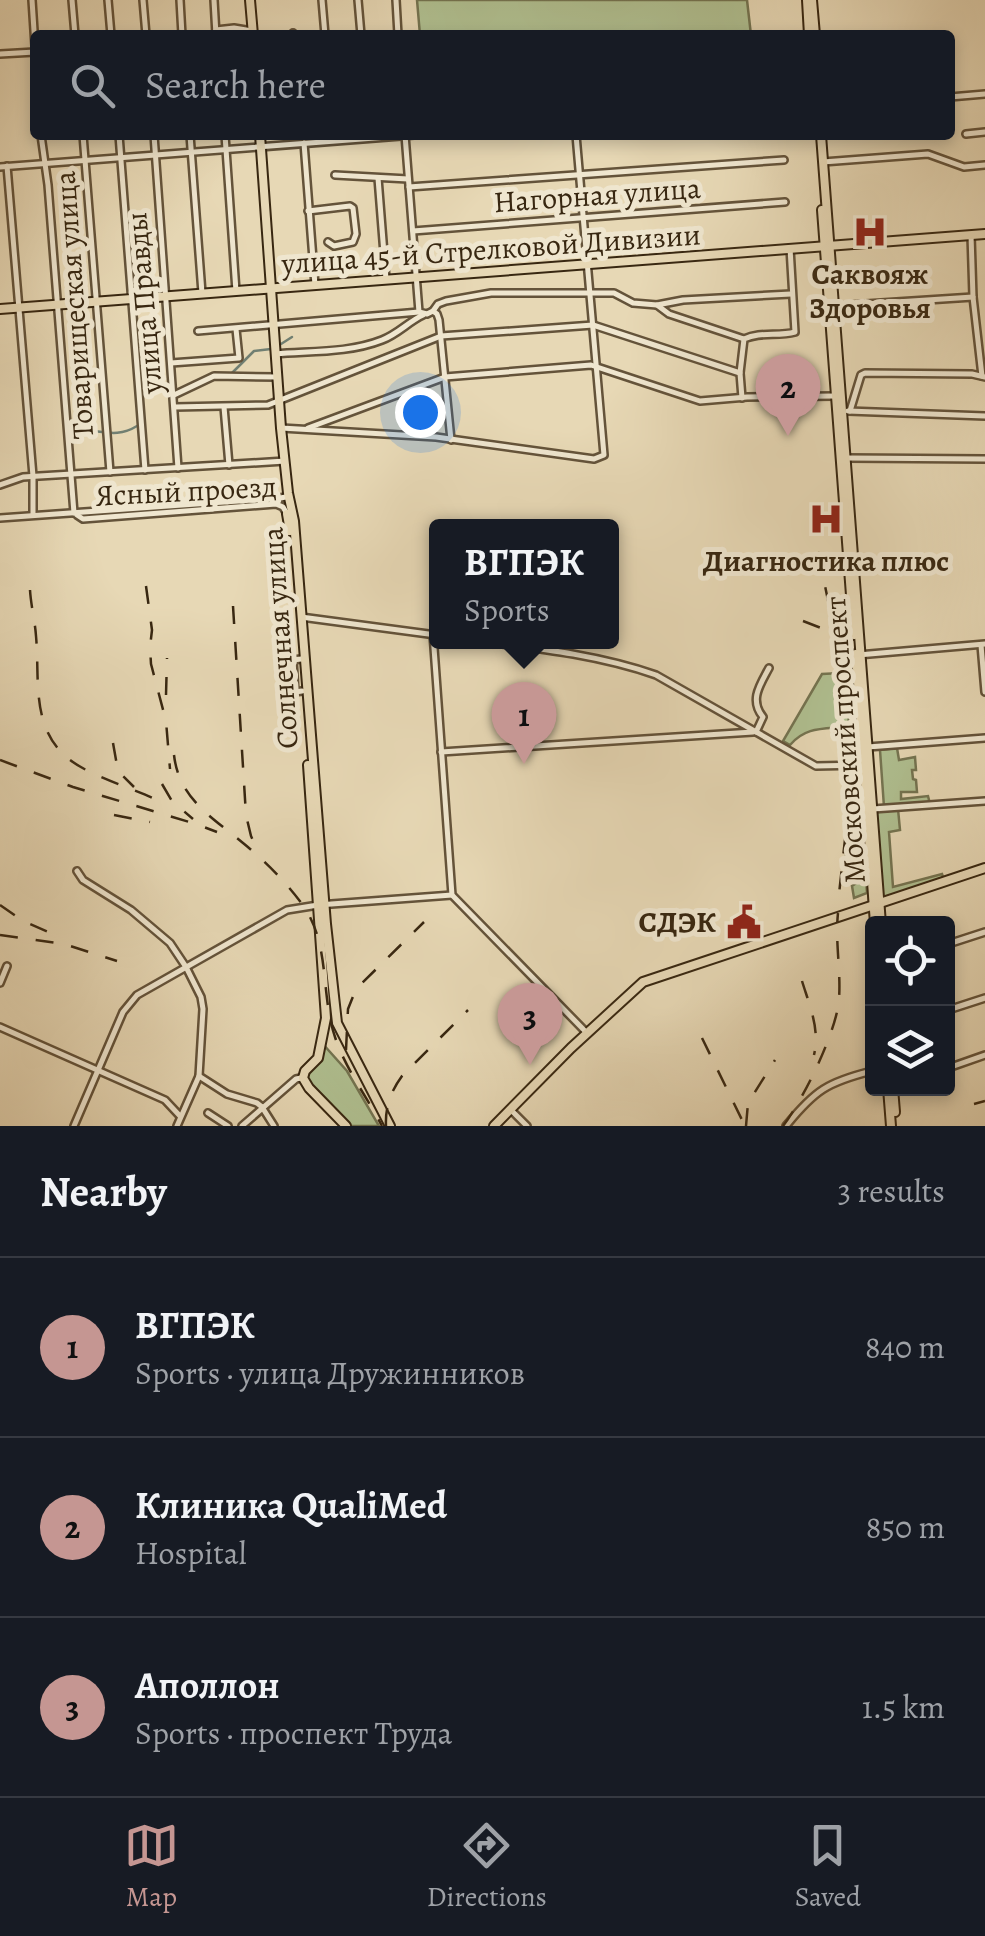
<!DOCTYPE html>
<meta charset="utf-8">
<style>
:root{--surface:#171b24;--page:#242831;--text:#f1f3f6;--muted:#9ea1a6;--line:#363941;--accent:#c59692}
body{margin:0;font-family:Alegreya,serif;background:var(--page);color:var(--text)}
.controls{position:absolute;right:30px;bottom:30px;display:grid;overflow:hidden;border-radius:10px;box-shadow:0 5px 15px #0003}
.controls button{width:90px;height:90px;display:grid;place-items:center;padding:0;border:0;border-bottom:2px solid var(--line);background:var(--surface);color:var(--text);font:50px sans-serif}
.you{position:absolute;left:420px;top:412px;width:35px;height:35px;margin:-25px;border:8px solid #fff;border-radius:50%;background:#1a73e8;box-shadow:0 0 0 15px #1a73e833}
.badge{display:grid;place-items:center;width:65px;height:65px;border-radius:50%;background:var(--accent);color:#111;font-size:32px;font-weight:700}
.pin{position:absolute;translate:-50% -82px;filter:drop-shadow(0 2px 5px #0008)}
.pin::after{content:'';position:absolute;top:52px;width:35px;height:30px;background:inherit;clip-path:polygon(0 0,100% 0,50% 100%)}
.popup{position:absolute;left:429px;top:519px;width:190px;height:130px;box-sizing:border-box;display:grid;place-content:center;border-radius:10px;background:var(--surface);filter:drop-shadow(0 2px 8px #0005);font-size:32px;white-space:nowrap;color:var(--muted)}
.popup b{font-size:38px;color:var(--text)}
.popup::after{content:'';position:absolute;left:50%;top:100%;margin-left:-20px;border:20px solid transparent;border-top-color:var(--surface)}
.list{margin:0;padding:0;list-style:none}
h2{display:flex;justify-content:space-between;align-items:center;height:130px;margin:0;padding:0 40px;font-size:42px}
h2 small{font-size:32px;font-weight:400;color:var(--muted)}
.list li{display:grid;grid-template-columns:65px 1fr auto;gap:30px;align-items:center;box-sizing:border-box;height:180px;padding:0 40px;border-top:2px solid var(--line)}
.list b{display:block;font-size:38px;white-space:nowrap}
.list p{margin:0;font-size:32px;white-space:nowrap;color:var(--muted)}
.list em{font-size:32px;font-style:normal;color:var(--muted)}
.icon{flex:none;width:55px;height:55px;fill:none;stroke:currentColor;stroke-width:2;stroke-linecap:round;stroke-linejoin:round}
.map{position:relative;flex:none;width:985px;height:1126px;overflow:hidden}
.search{position:absolute;background:var(--surface);box-shadow:0 5px 15px #0003;left:30px;right:30px;top:30px;height:110px;display:flex;align-items:center;gap:25px;box-sizing:border-box;padding:0 35px;border-radius:10px;color:var(--muted);font-size:38px}
.sheet{height:670px;background:var(--surface)}
nav{display:flex;justify-content:space-around;align-items:center;box-sizing:border-box;height:140px;border-top:2px solid var(--line);background:var(--surface);font-size:28px;color:var(--muted)}
nav a{display:grid;justify-items:center;gap:5px}
nav .on{color:var(--accent)}
.map>svg:first-child{display:block}
.green{fill:#b0c091;stroke:#747451;stroke-width:2.5}
.lines{fill:none;stroke-linecap:round;stroke-linejoin:round}
.stream{stroke:#717f72;stroke-width:2.5}
.minor-casing{stroke:#64533a;stroke-width:10}
.major-casing{stroke:#382711;stroke-width:12}
.minor{stroke:#efe6cf;stroke-width:5}
.major{stroke:#e7d8b5;stroke-width:8}
.rail{stroke:#382711;stroke-width:2.5;stroke-dasharray:18 18;stroke-linecap:butt}
.labels{text-anchor:middle;stroke-width:10;stroke-linejoin:round;paint-order:stroke}
.street-label{font-size:30px;fill:#382711;stroke:#efe6cf}
.poi-label{font-size:30px;font-weight:bold;fill:#382711;stroke:#efe6cf}
</style>
<div class="map">
<svg width="985" height="1126" viewBox="0 0 985 1126">
<rect width="100%" height="100%" fill="#e7d8b5"/>
<filter id="stains"><feTurbulence type="fractalNoise" baseFrequency=".002" numOctaves="4"/><feColorMatrix values="0 0 0 0 .2 0 0 0 0 .09 0 0 0 0 .02 0 0 0 .5 -.17"/></filter>
<radialGradient id="worn" r=".72"><stop offset=".6" stop-color="#630" stop-opacity="0"/><stop offset="1" stop-color="#630" stop-opacity=".3"/></radialGradient>
<g class="green">
<path d="M 417,0 L 747,0 L 751,35 L 420,35 Z"/>
<path d="M 841,673 L 846,686 L 850,737 L 846,736 L 844,727 C 822,729 805,727 790,745 L 783,741 L 822,674 Z"/>
<path d="M 897,748 L 899,760 L 915,757 L 916,770 L 912,770 L 913,779 L 916,780 L 917,792 L 901,792 L 901,799 L 928,796 L 930,804 L 884,807 L 880,750 Z"/>
<path d="M 859,789 L 867,893 L 854,898 L 852,886 C 861,881 864,873 863,864 L 846,860 L 846,855 L 852,790 Z"/>
<path d="M 898,809 L 900,830 L 889,832 L 893,887 L 942,874 L 944,880 L 882,898 L 875,811 Z"/>
<path d="M 322,1043 L 347,1071 L 379,1126 L 348,1126 L 310,1088 L 306,1073 Z"/>
</g>
<g class="lines">
<g class="stream">
<path d="M 281,344 L 292,337"/>
<path d="M 232,373 L 254,351 L 271,349"/>
<path d="M 72,434 C 94,424 111,442 137,426"/>
</g>
<g class="minor-casing">
<g id="minor">
<path d="M 32,0 L 35,46"/>
<path d="M 72,0 L 75,35"/>
<path d="M 108,0 L 111,35"/>
<path d="M 143,0 L 146,35"/>
<path d="M 180,0 L 182,35"/>
<path d="M 214,0 L 216,35"/>
<path d="M 322,0 L 325,35"/>
<path d="M 358,0 L 361,35"/>
<path d="M 396,0 L 398,35"/>
<path d="M 216,30 L 234,28 L 252,31"/>
<path d="M 293,33 L 293,35"/>
<path d="M 0,54 L 35,52"/>
<path d="M 950,97 L 985,94"/>
<path d="M 966,134 L 985,132"/>
<path d="M 41,135 L 48,185 L 74,513"/>
<path d="M 83,135 L 110,472"/>
<path d="M 119,135 L 145,470"/>
<path d="M 154,135 L 178,468"/>
<path d="M 190,135 L 202,293"/>
<path d="M 225,135 L 236,291"/>
<path d="M 405,135 L 419,312 L 427,314 L 433,311 L 437,314 L 439,320 L 451,440"/>
<path d="M 304,143 L 315,285"/>
<path d="M 823,162 L 928,154 L 964,167 L 985,165"/>
<path d="M 7,166 L 33,476 L 33,515"/>
<path d="M 0,167 L 414,135"/>
<path d="M 335,175 L 408,179"/>
<path d="M 378,178 L 386,279"/>
<path d="M 409,187 L 784,160"/>
<path d="M 308,211 L 350,206 L 353,208 L 356,234 L 353,242 L 334,246 L 328,242"/>
<path d="M 413,231 L 785,202"/>
<path d="M 971,235 L 973,297 L 982,376"/>
<path d="M 657,305 L 683,300 L 791,294"/>
<path d="M 835,306 L 973,297"/>
<path d="M 433,311 L 438,304 L 446,301 L 491,293 L 614,293 L 633,303 L 657,305 L 669,314 L 744,339"/>
<path d="M 198,331 L 419,312"/>
<path d="M 276,354 C 311,351 349,353 382,340 C 398,334 408,322 423,315"/>
<path d="M 171,363 L 239,358 L 236,329"/>
<path d="M 174,395 L 214,376 L 277,377"/>
<path d="M 742,398 L 740,373 L 744,339 C 761,331 778,337 795,332 L 790,248"/>
<path d="M 175,407 L 268,405 L 441,336 L 593,325 L 740,373"/>
<path d="M 224,407 L 229,465"/>
<path d="M 848,411 L 985,416"/>
<path d="M 850,411 L 861,375 L 865,373 L 972,374 L 985,377"/>
<path d="M 281,428 L 436,437 L 594,459 L 604,455 L 576,135"/>
<path d="M 308,428 L 445,377 L 591,365 L 700,401 L 747,397 L 836,396"/>
<path d="M 847,458 L 985,459"/>
<path d="M 0,485 L 23,477 L 285,461"/>
<path d="M 77,515 L 83,519 L 276,504 L 283,507 L 287,514"/>
<path d="M 0,518 L 280,498 L 286,497 L 288,493"/>
<path d="M 301,617 L 436,635"/>
<path d="M 433,634 L 452,895 L 584,1030"/>
<path d="M 487,642 C 544,649 602,656 656,675 L 816,766 L 863,765"/>
<path d="M 981,645 L 985,692"/>
<path d="M 858,655 L 985,644"/>
<path d="M 301,659 L 293,660 L 295,692 L 302,691"/>
<path d="M 756,732 L 763,717 C 749,700 760,685 769,668"/>
<path d="M 868,747 L 985,738"/>
<path d="M 441,752 L 753,732"/>
<path d="M 873,809 L 985,801"/>
<path d="M 77,871 L 83,880 L 131,910 L 170,943 L 186,967 L 201,997 L 203,1009 L 199,1076 L 177,1126"/>
<path d="M 948,944 L 985,932"/>
<path d="M 0,983 L 7,966"/>
<path d="M 948,1010 L 985,998"/>
<path d="M 0,1027 L 165,1100 L 180,1116"/>
<path d="M 948,1068 L 985,1055"/>
<path d="M 199,1076 L 227,1094 L 257,1103 L 262,1107"/>
<path d="M 262,1107 L 274,1126"/>
<path d="M 510,1109 L 527,1126"/>
<path d="M 208,1113 L 228,1126"/>
<path d="M 74,1126 L 123,1012 L 137,995 L 287,910 L 318,905 L 452,895"/>
<path d="M 242,1126 L 296,1079 L 301,1078"/>
<path d="M 786,1126 C 815,1090 828,1082 872,1071"/>
</g>
</g>
<g class="major-casing">
<g id="major">
<path d="M 250,0 L 253,35"/>
<path d="M 807,0 L 809,35"/>
<path d="M 812,0 L 815,35"/>
<path d="M 260,135 L 281,428 L 288,493 L 294,521 L 326,924 L 337,1023 L 390,1126"/>
<path d="M 821,135 L 881,924"/>
<path d="M 822,210 L 854,635"/>
<path d="M 0,309 L 985,234"/>
<path d="M 287,514 L 290,531"/>
<path d="M 856,654 L 875,924"/>
<path d="M 308,765 L 326,1018 L 318,1058 L 305,1071 L 303,1078 L 309,1088 L 346,1126"/>
<path d="M 888,1088 L 891,1126"/>
<path d="M 893,1088 L 895,1112"/>
<path d="M 494,1126 L 571,1048 L 643,982 L 985,868"/>
</g>
</g>
<use href="#minor" class="minor"/>
<use href="#major" class="major"/>
<g class="rail">
<path d="M 818,552 L 836,639 L 849,687 L 855,749 L 838,903"/>
<path d="M 146,586 L 152,630 L 150,647 L 151,664 L 166,721 L 170,769"/>
<path d="M 30,590 C 31,606 35,621 36,636 C 40,680 30,729 70,760 C 91,776 131,788 155,799"/>
<path d="M 233,606 L 246,815 L 251,836 L 258,852"/>
<path d="M 803,621 L 821,628 L 836,639"/>
<path d="M 166,695 L 167,658"/>
<path d="M 113,743 L 118,771 L 134,787"/>
<path d="M 174,755 C 179,799 212,817 243,843 C 264,860 286,882 302,904 C 331,944 320,993 335,1037 C 345,1068 367,1097 382,1126"/>
<path d="M 0,760 L 73,787 L 196,824 L 217,832"/>
<path d="M 162,784 L 172,801 L 193,819"/>
<path d="M 114,815 L 150,822"/>
<path d="M 0,905 L 23,921 L 53,934"/>
<path d="M 0,935 L 64,944 L 117,961"/>
<path d="M 802,981 C 810,1007 820,1029 814,1055"/>
<path d="M 702,1038 L 745,1126"/>
<path d="M 346,1050 L 348,1009 L 356,989 L 424,922"/>
<path d="M 974,1104 L 985,1101"/>
<path d="M 386,1126 C 385,1107 391,1091 402,1076 L 468,1010"/>
<path d="M 746,1126 L 748,1103 L 775,1060"/>
<path d="M 783,1126 C 803,1100 837,1031 839,999 C 841,970 835,942 838,913"/>
</g>
</g>
<defs>
<g id="hospital-bare" transform="scale(2.7)"><path d="M-5-5h3v3.5h4V-5h3V5h-3V1.5h-4V5h-3Z" fill="#8f2418" stroke="#efe6cf" stroke-width="2.5" paint-order="stroke"/></g>
<g id="civic-bare" transform="scale(2.7)"><path d="M-.6-6.5H3V-4.5H.6V-3L4-1V1h2V6H-6V1h2V-1L-.6-3ZM-1.2 2.5V6h2.4V2.5Z" fill="#8f2418" stroke="#efe6cf" stroke-width="2.5" paint-order="stroke"/></g>
</defs>
<g fill-rule="evenodd">
<use href="#hospital-bare" x="870" y="232"/>
<use href="#hospital-bare" x="826" y="519"/>
<use href="#civic-bare" x="744" y="922"/>
</g>
<g class="labels">
<g class="street-label">
<text transform="translate(597 195) rotate(-4)" y="10">Нагорная улица</text>
<text transform="translate(491 249) rotate(-4)" y="10">улица 45-й Стрелковой Дивизии</text>
<text transform="translate(144 303) rotate(-95)" y="10">улица Правды</text>
<text transform="translate(74 305) rotate(-94)" y="10">Товарищеская улица</text>
<text transform="translate(186 491) rotate(-3)" y="10">Ясный проезд</text>
<text transform="translate(280 638) rotate(-94)" y="10">Солнечная улица</text>
<text transform="translate(845 740) rotate(-94)" y="10">Московский проспект</text>
</g>
<g class="poi-label">
<text x="870" y="284">Саквояж<tspan x="870" dy="34">Здоровья</tspan></text>
<text x="826" y="571">Диагностика плюс</text>
<text x="716" y="932" text-anchor="end">СДЭК</text>
</g>
</g>
<rect width="100%" height="100%" filter="url(#stains)"/>
<rect width="100%" height="100%" fill="url(#worn)"/>
</svg>
<div class="controls">
<button><svg class="icon" aria-label="locate" viewBox="0 0 24 24"><circle cx="12" cy="12" r="6"/><path d="M12 2v4M12 18v4M2 12h4M18 12h4"/></svg></button>
<button><svg class="icon" aria-label="layers" viewBox="0 0 24 24"><path d="M12 4l9 5-9 5-9-5zM3 14l9 5 9-5"/></svg></button>
</div>
<div class="you"></div>
<div class="pin badge" style="left:524px;top:764px">1</div>
<div class="popup"><b>ВГПЭК</b>Sports</div>
<div class="pin badge" style="left:788px;top:436px">2</div>
<div class="pin badge" style="left:530px;top:1065px">3</div>
<div class="search"><svg class="icon" aria-label="search" viewBox="0 0 24 24"><circle cx="10" cy="10" r="6"/><path d="M15 15l6 6"/></svg>Search here</div>
</div>
<section class="sheet">
<h2>Nearby<small>3 results</small></h2>
<ul class="list">
<li><span class="badge">1</span><div><b>ВГПЭК</b><p>Sports · улица Дружинников</p></div><em>840 m</em></li>
<li><span class="badge">2</span><div><b>Клиника QualiMed</b><p>Hospital</p></div><em>850 m</em></li>
<li><span class="badge">3</span><div><b>Аполлон</b><p>Sports · проспект Труда</p></div><em>1.5 km</em></li>
</ul>
</section>
<nav>
<a class="on"><svg class="icon" aria-label="map" viewBox="0 0 24 24"><path d="M3 6l6-2 6 2 6-2v14l-6 2-6-2-6 2zM9 4v14M15 6v14"/></svg>Map</a>
<a><svg class="icon" aria-label="directions" viewBox="0 0 24 24"><path d="M12 3l9 9-9 9-9-9zM9 14v-3h6M13 9l2 2-2 2"/></svg>Directions</a>
<a><svg class="icon" aria-label="saved" viewBox="0 0 24 24"><path d="M7 4h10v16l-5-4-5 4z"/></svg>Saved</a>
</nav>
